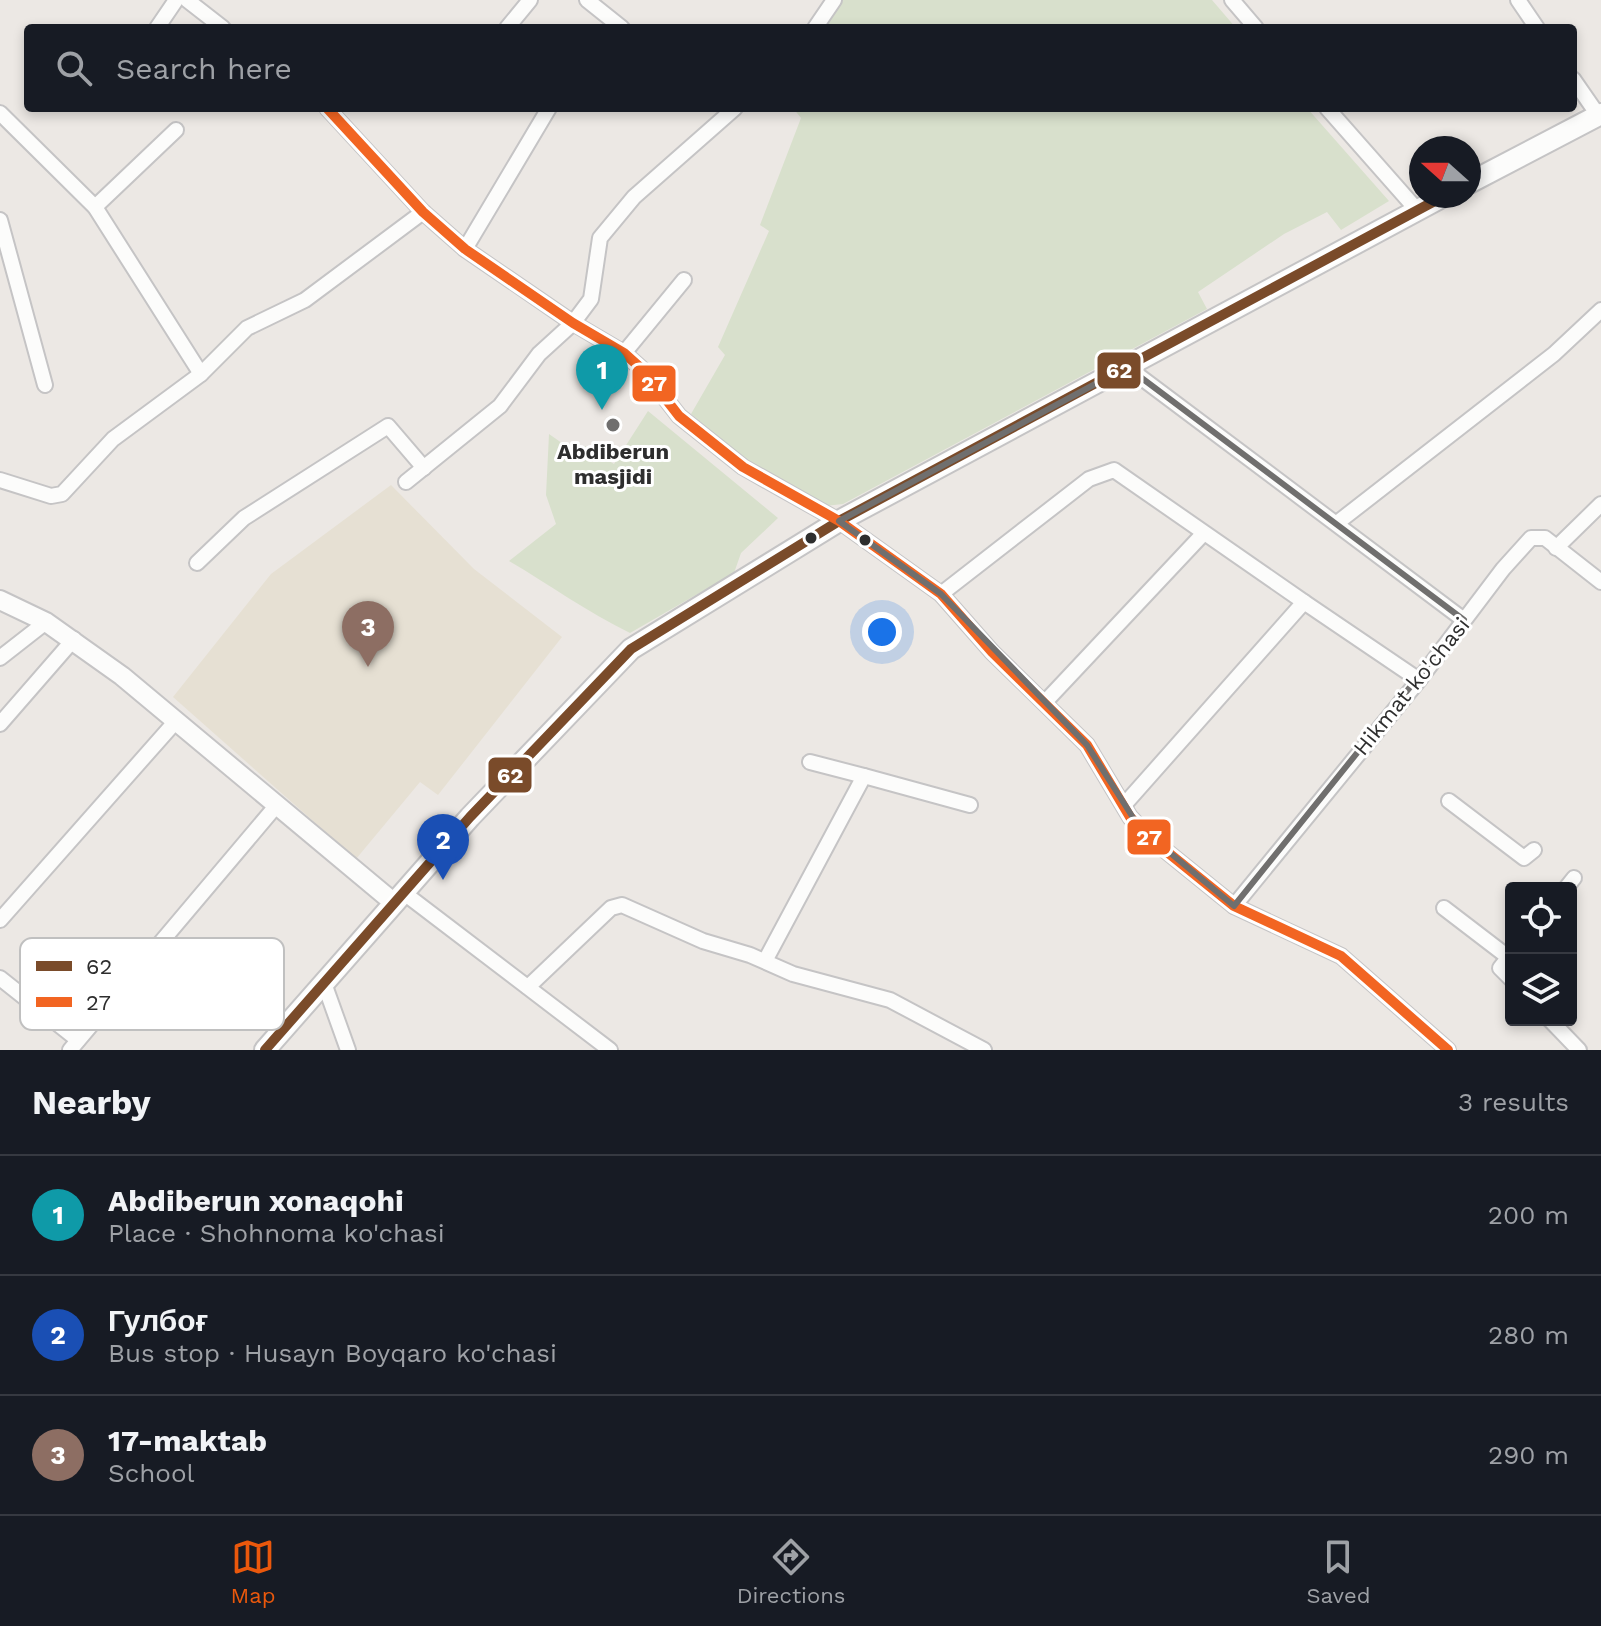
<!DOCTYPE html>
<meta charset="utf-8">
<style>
:root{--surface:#171b24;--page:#20242c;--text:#f1f3f6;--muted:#9ea1a6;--line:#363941;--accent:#ea580c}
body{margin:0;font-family:"Work Sans",sans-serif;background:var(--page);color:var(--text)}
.controls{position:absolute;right:24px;bottom:24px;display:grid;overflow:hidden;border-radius:8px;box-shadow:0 4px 12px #0003}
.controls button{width:72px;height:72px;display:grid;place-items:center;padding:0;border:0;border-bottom:2px solid var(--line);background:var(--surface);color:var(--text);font:40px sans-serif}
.compass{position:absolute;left:1409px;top:136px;width:72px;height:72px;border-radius:50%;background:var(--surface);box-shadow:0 4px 12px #0003;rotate:291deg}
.you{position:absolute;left:882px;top:632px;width:28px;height:28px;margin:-20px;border:6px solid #fff;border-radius:50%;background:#1a73e8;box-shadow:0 0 0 12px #1a73e833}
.badge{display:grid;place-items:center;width:52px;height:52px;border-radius:50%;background:var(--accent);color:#fff;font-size:26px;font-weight:700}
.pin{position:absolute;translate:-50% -66px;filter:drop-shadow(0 2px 4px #0008)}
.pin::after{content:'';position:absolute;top:42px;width:28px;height:24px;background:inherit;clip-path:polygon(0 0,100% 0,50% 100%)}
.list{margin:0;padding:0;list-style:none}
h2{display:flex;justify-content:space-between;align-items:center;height:104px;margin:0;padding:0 32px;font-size:34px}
h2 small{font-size:26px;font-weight:400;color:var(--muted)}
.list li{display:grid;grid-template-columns:52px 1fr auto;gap:24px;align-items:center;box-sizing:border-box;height:120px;padding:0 32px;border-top:2px solid var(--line)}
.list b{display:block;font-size:30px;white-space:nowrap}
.list p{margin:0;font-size:26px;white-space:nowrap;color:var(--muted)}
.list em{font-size:26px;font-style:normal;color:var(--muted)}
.icon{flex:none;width:44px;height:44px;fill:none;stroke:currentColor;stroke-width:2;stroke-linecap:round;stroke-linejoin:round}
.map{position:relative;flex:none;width:1601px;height:1050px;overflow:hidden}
.search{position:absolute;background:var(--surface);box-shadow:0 4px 12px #0003;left:24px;right:24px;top:24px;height:88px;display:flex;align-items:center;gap:20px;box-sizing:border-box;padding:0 28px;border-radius:8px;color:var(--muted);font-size:30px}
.sheet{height:464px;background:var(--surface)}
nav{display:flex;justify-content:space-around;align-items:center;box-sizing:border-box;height:112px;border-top:2px solid var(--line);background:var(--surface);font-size:22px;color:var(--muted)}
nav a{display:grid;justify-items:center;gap:4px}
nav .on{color:var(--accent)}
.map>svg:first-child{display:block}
.education{fill:#e6e0d3}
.cemetery{fill:#d8e0cc}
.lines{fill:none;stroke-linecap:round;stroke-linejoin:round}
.minor-casing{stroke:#c5c4c5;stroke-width:18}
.tertiary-casing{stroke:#c5c4c5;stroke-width:22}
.secondary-casing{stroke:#c5c4c5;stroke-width:24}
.minor{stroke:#fcfcfb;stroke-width:14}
.tertiary{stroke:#fcfcfb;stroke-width:18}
.secondary{stroke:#fcfcfb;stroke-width:20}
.bus-1-casing{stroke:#fff;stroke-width:16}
.bus-2-casing{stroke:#fff;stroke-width:16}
.bus-1{stroke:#7a4b2a;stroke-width:10}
.bus-2{stroke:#f26522;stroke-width:10}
.marked{fill:none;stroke:#706f6e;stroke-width:6;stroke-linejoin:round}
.poi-dot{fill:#706f6e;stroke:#fff;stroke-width:3}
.bus-dot{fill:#2e2e2e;stroke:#fff;stroke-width:3}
.labels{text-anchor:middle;stroke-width:6;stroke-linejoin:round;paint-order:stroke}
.poi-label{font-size:22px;font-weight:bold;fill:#2e2e2e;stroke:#fff}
.street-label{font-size:22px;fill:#2e2e2e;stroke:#fff}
.key{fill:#fff;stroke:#c0c0c0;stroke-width:2}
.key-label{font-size:22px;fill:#2e2e2e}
.line-badge{stroke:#fff;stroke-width:3}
.badge-label{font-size:22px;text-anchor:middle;font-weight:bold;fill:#fff}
</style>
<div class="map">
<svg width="1601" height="1050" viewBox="0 0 1601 1050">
<rect width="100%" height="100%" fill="#ece8e4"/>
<path class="education" d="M 391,485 L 474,569 L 562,637 L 438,795 L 420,782 L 356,859 L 173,697 L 271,574 Z"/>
<g class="cemetery">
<path d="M 837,0 L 1212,0 L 1236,28 L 817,28 Z"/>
<path d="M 793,108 L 1307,108 L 1389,201 L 1341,230 L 1327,212 L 1284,234 L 1198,292 L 1207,309 L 843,504 L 825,506 L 750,465 L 691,414 L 725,355 L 718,347 L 769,231 L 760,225 L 801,118 Z"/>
<path d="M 648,411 L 778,518 L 741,553 L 734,573 L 630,633 C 587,612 550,585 509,561 L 556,524 L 546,495 L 549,434 L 579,455 L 585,446 L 614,464 Z"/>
</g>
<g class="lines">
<g class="minor-casing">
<g id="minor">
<path d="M 187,0 L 223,28"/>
<path d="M 587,0 L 622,28"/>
<path d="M 1232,0 L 1256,28"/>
<path d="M 1518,0 L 1537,28"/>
<path d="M 157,28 L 176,0"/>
<path d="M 507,28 L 530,0"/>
<path d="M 815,28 L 834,0"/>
<path d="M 1573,79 L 1598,115"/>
<path d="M 327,108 L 423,212 L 465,249 L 573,323 L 624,353 L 644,371 L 679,416 L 743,467 L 839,521 L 941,594 L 992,652 L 1087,745 L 1130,817 L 1150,838 L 1234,906 L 1341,956 L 1448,1050"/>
<path d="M 1327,108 L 1417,210"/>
<path d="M 0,113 L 95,207 L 201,374"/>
<path d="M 95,207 L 176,130"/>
<path d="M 0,220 L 45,385"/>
<path d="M 465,249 L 549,108"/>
<path d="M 624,353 L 684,280"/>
<path d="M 1127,367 L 1464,620"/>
<path d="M 0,480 L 51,496 L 62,494 L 113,439 L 201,374 L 247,328 L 305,300 L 423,212"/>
<path d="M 406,482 L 500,406 L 539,354 L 573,323 L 591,299 L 600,238 L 634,197 L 735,108"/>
<path d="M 1337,523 L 1554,354 L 1601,310"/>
<path d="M 1556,548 L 1601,504"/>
<path d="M 197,563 L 244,518 L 388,426 L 424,468"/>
<path d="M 941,594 L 1089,479 L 1114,470 L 1304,602"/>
<path d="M 0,658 L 46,622"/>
<path d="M 1046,701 L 1203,534"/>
<path d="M 0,724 L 74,639"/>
<path d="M 810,762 L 864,776"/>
<path d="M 1449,801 L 1524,858 L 1534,850"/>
<path d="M 1124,805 L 1304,602 L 1419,680"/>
<path d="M 1566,888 L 1574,878"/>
<path d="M 404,893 L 610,1050"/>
<path d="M 1234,906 L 1419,680 L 1503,569 L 1531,538 L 1545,538 L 1601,582"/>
<path d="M 1444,908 L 1508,957"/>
<path d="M 0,920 L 176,721"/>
<path d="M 1511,954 L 1500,968 L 1511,979"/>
<path d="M 765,961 L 864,776 L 970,805"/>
<path d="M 0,978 L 78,1040"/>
<path d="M 324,983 L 348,1050"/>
<path d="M 528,987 L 611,908 L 622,905 L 703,941 L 750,955 L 793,974 L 890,1000 L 984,1050"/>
<path d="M 1550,1020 L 1579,1050"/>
<path d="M 70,1050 L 276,806"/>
</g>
</g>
<g class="tertiary-casing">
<path id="tertiary" d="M 0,600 L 46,622 L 122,676 L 393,902"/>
</g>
<g class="secondary-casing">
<g id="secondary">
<path d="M 1469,183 L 1601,114"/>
<path d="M 265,1050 L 470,817 L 631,649 L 839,521 L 1444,196"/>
</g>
</g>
<use href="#minor" class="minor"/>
<use href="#tertiary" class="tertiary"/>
<use href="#secondary" class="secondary"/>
<g class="bus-1-casing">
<path id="bus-1" d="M 265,1050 L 470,817 L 631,649 L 839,521 L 1444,196"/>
</g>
<g class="bus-2-casing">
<path id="bus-2" d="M 327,108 L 423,212 L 465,249 L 573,323 L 624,353 L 644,371 L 679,416 L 743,467 L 839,521 L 941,594 L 992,652 L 1087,745 L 1130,817 L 1150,838 L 1234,906 L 1341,956 L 1448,1050"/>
</g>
<use href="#bus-1" class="bus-1"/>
<use href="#bus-2" class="bus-2"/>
</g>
<path class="marked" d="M 1127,367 L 1464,620 L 1234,906 L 1139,827 L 1087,745 L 941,594 L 839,521 Z"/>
<circle class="poi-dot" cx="613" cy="425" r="8"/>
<g class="bus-dot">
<circle cx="811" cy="538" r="7"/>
<circle cx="865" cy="540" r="7"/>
</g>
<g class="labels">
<g class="poi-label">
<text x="613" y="459">Abdiberun<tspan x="613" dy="25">masjidi</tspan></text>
</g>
<g class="street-label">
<text transform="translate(1411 686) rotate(-51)" y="8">Hikmat ko'chasi</text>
</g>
</g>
<rect x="20" y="938" width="264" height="92" rx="12" class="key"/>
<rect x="36" y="961" width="36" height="10" fill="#7a4b2a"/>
<rect x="36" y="997" width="36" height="10" fill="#f26522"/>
<g class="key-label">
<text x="86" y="974">62</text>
<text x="86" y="1010">27</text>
</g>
<g class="line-badge">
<rect x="1096" y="351" width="46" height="39" rx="8" fill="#7a4b2a"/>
<rect x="631" y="364" width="46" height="39" rx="8" fill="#f26522"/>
<rect x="487" y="756" width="46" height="38" rx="8" fill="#7a4b2a"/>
<rect x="1126" y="818" width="46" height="38" rx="8" fill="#f26522"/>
</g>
<g class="badge-label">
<text x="1119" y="378">62</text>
<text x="654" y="391">27</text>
<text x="510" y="783">62</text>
<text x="1149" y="845">27</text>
</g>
</svg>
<div class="controls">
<button><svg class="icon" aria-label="locate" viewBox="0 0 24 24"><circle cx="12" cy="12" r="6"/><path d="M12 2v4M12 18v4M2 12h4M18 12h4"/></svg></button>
<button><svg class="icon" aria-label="layers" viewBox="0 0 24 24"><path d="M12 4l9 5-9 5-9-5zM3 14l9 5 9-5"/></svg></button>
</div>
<svg class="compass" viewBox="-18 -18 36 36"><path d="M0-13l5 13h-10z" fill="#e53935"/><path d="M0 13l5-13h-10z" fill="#9ea1a6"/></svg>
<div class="you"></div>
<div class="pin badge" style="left:602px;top:410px;background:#0f9aa8">1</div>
<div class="pin badge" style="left:443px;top:880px;background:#1a4fb4">2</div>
<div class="pin badge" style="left:368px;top:667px;background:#8d6e63">3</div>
<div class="search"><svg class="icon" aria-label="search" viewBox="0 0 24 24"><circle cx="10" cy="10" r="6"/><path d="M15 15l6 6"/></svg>Search here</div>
</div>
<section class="sheet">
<h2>Nearby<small>3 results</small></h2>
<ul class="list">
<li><span class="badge" style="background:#0f9aa8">1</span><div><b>Abdiberun xonaqohi</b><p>Place · Shohnoma ko'chasi</p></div><em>200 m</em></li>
<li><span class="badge" style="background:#1a4fb4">2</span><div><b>Гулбоғ</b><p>Bus stop · Husayn Boyqaro ko'chasi</p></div><em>280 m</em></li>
<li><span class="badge" style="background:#8d6e63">3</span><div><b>17-maktab</b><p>School</p></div><em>290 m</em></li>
</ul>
</section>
<nav>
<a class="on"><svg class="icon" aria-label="map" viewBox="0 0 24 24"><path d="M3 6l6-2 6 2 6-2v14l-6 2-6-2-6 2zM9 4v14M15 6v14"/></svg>Map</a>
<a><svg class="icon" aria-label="directions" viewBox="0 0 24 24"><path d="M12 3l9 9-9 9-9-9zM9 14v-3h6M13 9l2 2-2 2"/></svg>Directions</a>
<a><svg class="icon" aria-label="saved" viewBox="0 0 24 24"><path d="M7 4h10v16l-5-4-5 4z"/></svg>Saved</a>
</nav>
